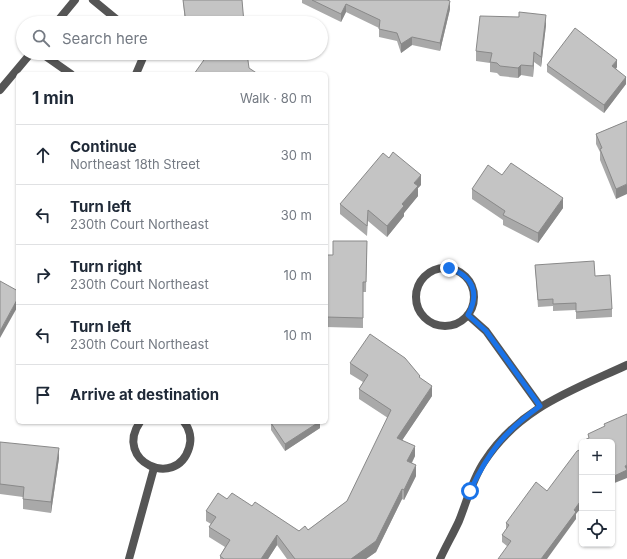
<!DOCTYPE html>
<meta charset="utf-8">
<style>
:root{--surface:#fff;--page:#f6f6f7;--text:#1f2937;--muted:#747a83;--line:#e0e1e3}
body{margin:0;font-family:Inter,sans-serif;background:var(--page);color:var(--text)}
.controls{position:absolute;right:12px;bottom:12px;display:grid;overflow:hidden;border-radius:6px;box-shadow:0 1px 3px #0004}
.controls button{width:36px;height:36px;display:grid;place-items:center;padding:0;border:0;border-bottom:1px solid var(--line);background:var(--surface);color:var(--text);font:20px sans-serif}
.stop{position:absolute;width:12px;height:12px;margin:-9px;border:3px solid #1a73e8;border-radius:50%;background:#fff}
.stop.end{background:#1a73e8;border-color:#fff;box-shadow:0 1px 4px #0008}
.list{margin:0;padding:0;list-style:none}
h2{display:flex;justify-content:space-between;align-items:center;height:52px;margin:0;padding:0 16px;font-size:17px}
h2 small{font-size:13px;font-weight:400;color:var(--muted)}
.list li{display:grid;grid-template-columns:26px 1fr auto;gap:12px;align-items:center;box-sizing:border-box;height:60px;padding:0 16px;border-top:1px solid var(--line)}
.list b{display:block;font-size:15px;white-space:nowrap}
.list p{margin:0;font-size:13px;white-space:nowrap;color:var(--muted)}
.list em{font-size:13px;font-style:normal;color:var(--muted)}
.icon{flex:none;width:22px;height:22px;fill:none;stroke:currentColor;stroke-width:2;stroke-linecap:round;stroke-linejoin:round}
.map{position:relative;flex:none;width:627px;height:559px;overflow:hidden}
.search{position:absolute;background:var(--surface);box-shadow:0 1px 3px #0004;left:16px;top:16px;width:312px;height:44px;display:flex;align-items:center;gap:10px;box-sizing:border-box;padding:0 14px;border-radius:22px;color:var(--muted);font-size:15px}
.panel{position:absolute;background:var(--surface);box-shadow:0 1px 3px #0004;left:16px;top:72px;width:312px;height:352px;border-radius:6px}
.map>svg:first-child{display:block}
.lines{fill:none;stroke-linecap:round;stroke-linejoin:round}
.minor{stroke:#555;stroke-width:8}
.wall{fill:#a9a9a9}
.shaded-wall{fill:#898989}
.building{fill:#c4c4c4;stroke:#898989}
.route{stroke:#1a73e8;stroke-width:5}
</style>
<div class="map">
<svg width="627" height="559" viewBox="0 0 627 559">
<rect width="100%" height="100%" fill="#fff"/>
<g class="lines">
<g class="minor">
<path d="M 93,0 L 121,23"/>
<path d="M 56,23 L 75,0"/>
<path d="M 41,53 L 71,74"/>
<path d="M 136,74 L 145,53"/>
<path d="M 0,90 L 31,53"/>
<circle cx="445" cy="297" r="29"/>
<path d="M 468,315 L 486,331 L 540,406"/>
<path d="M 140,422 C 113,461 176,490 189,448 C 192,439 190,429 184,422"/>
<path d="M 129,559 L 154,468"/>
<path d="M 440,559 C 446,546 453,534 459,521 C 467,501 472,480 484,462 C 519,408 571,391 627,365"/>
</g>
</g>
<g class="wall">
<path d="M 183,0 L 242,0 L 244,23 L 185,23 Z"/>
<path d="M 302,0 L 447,0 L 450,9 L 440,51 L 412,45 L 401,53 L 397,41 L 379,37 L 379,28 L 346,12 L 341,22 L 302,3 Z"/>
<path d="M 546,25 L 541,67 L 534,62 L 533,77 L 521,75 L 518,78 L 500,76 L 497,73 L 490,72 L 490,63 L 476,61 L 476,51 Z"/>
<path d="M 547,65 L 617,67 L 616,69 L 626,84 L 604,113 L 547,72 Z"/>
<path d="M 627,121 L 616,199 L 600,160 L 600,152 L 596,144 L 596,134 Z"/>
<path d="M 502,175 L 563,208 L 538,243 L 503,225 L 503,220 L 472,199 L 472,189 Z"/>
<path d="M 18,184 L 18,197 L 17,197 L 17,190 Z"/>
<path d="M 421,185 L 418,188 L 418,196 L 404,213 L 404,216 L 387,237 L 368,221 L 367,236 L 340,214 L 340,204 Z"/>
<path d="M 367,241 L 366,292 L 363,292 L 363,328 L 326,327 L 326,255 L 333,255 Z"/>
<path d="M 535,265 L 595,276 L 612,309 L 612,317 L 576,319 L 576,310 L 553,311 L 553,306 L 538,307 Z"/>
<path d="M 350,363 L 432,396 L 402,440 L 415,456 L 412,463 L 416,476 L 404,500 L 402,499 L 376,552 L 366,559 L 287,559 L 277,545 L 268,559 L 220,559 L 220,556 L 225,547 L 209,537 L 209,527 L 211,524 L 206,521 L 206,511 L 227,499 L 252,506 L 299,531 L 308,530 L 347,501 L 388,418 L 359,399 L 359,389 L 363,382 L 350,374 Z"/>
<path d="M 270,422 L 320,422 L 320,428 L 285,451 L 271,430 L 271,424 Z"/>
<path d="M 0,442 L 59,458 L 51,513 L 23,509 L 23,497 L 0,494 Z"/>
<path d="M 576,514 L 576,519 L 507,546 L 502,542 L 502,535 L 506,530 L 506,523 Z"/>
</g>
<g class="shaded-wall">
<path d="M 450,1 L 450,9 L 440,51 L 440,43 Z"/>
<path d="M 346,4 L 346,12 L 341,22 L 341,14 Z"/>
<path d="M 546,15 L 546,25 L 541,67 L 541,57 Z"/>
<path d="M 412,37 L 412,45 L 401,53 L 401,44 Z"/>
<path d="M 534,52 L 534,62 L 533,77 L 533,66 Z"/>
<path d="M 617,60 L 617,67 L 612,74 L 612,66 Z"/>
<path d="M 521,65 L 521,75 L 518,78 L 518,68 Z"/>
<path d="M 626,77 L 626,84 L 604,113 L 604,105 Z"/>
<path d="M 421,175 L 421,185 L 418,188 L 418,196 L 404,213 L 404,216 L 387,237 L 387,226 L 402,204 L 414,183 Z"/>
<path d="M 627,184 L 627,194 L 616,199 L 616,189 Z"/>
<path d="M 563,198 L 563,208 L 538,243 L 538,233 Z"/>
<path d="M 18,298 L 18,306 L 0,338 L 0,331 Z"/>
<path d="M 432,386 L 432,396 L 397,448 L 397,438 Z"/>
<path d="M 319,422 L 320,422 L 320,428 L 285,451 L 285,444 Z"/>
<path d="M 415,446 L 415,456 L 407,471 L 407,461 Z"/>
<path d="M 59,448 L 59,458 L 51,513 L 51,502 Z"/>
<path d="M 416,465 L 416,476 L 404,500 L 404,490 Z"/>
<path d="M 627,465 L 627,478 L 612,484 L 612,477 L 625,466 Z"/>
<path d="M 402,489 L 402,499 L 376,552 L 366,559 L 351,559 Z"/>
<path d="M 582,499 L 582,507 L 576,514 L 576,519 L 547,559 L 541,559 L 574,510 Z"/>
<path d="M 277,535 L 277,545 L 268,559 L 261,559 Z"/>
</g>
<g class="building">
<path d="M 183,0 L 242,0 L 244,23 L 202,23 L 202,22 L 186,23 Z"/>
<path d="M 312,0 L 447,0 L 450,1 L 440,43 L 412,37 L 401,44 L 397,33 L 379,29 L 380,20 L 346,4 L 341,14 Z"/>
<path d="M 519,12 L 546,15 L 541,57 L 534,52 L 533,66 L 521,65 L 518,68 L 500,66 L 497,63 L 490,62 L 492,53 L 476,51 L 480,16 L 519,17 Z"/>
<path d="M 575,28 L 617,60 L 612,66 L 626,77 L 604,105 L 547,65 Z"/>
<path d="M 205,53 L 247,53 L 249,68 L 258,74 L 194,74 L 206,57 Z"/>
<path d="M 627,121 L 627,184 L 616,189 L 600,149 L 602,148 L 596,134 Z"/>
<path d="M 393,152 L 421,175 L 414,183 L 418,186 L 402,204 L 404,206 L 387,226 L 368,210 L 367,226 L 340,204 L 383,153 L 389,158 Z"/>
<path d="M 511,163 L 563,198 L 538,233 L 503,215 L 505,211 L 472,189 L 488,165 L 502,175 Z"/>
<path d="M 333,241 L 367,241 L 366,282 L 363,282 L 363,318 L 326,317 L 326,255 L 333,255 Z"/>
<path d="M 594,261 L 595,276 L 610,275 L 612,309 L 576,312 L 576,303 L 553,304 L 553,299 L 538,300 L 535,265 Z"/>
<path d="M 0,281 L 18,291 L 18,298 L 0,331 Z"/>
<path d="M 370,334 L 405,358 L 420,376 L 419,377 L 432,386 L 397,438 L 415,446 L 407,461 L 416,465 L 404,490 L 402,489 L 376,541 L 351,559 L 295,559 L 277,535 L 261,559 L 224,559 L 220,556 L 230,540 L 209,527 L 216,517 L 206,511 L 218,493 L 227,499 L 232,493 L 252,506 L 255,502 L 299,531 L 305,526 L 308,530 L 347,501 L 391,410 L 359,389 L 368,375 L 350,363 Z"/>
<path d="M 627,414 L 627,465 L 625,466 L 627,470 L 612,477 L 612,442 L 583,442 L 582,441 L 589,438 L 588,434 L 605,426 L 604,424 Z"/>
<path d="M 272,422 L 319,422 L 285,444 L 271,423 Z"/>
<path d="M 0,442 L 59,448 L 51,502 L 23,499 L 24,487 L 0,484 Z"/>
<path d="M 582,449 L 582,499 L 574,510 L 576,512 L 541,559 L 498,559 L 511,541 L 502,535 L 509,525 L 506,523 L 536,482 L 547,491 L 577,451 Z"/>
</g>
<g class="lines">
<path class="route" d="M 449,268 C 473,276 480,293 468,315 L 486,331 L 540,406 C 504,432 489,451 470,491"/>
</g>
</svg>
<div class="controls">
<button>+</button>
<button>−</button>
<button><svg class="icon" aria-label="locate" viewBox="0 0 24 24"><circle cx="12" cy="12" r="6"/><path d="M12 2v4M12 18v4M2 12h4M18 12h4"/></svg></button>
</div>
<div class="stop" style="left:470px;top:491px"></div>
<div class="stop end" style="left:449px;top:268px"></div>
<div class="search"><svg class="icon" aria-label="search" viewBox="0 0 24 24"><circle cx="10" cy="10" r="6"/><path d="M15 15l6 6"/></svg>Search here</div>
<section class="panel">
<h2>1 min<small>Walk · 80 m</small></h2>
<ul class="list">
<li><svg class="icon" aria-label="ahead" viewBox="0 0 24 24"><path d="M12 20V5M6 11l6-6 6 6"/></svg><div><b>Continue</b><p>Northeast 18th Street</p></div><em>30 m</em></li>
<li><svg class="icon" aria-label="left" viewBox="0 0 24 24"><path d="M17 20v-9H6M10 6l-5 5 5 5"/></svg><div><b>Turn left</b><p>230th Court Northeast</p></div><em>30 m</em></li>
<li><svg class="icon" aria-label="right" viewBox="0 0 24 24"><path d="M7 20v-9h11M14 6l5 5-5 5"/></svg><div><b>Turn right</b><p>230th Court Northeast</p></div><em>10 m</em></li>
<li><svg class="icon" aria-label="left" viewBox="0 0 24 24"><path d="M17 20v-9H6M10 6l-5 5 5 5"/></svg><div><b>Turn left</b><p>230th Court Northeast</p></div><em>10 m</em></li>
<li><svg class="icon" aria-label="arrive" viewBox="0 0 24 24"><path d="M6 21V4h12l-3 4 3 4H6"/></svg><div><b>Arrive at destination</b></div></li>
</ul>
</section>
</div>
